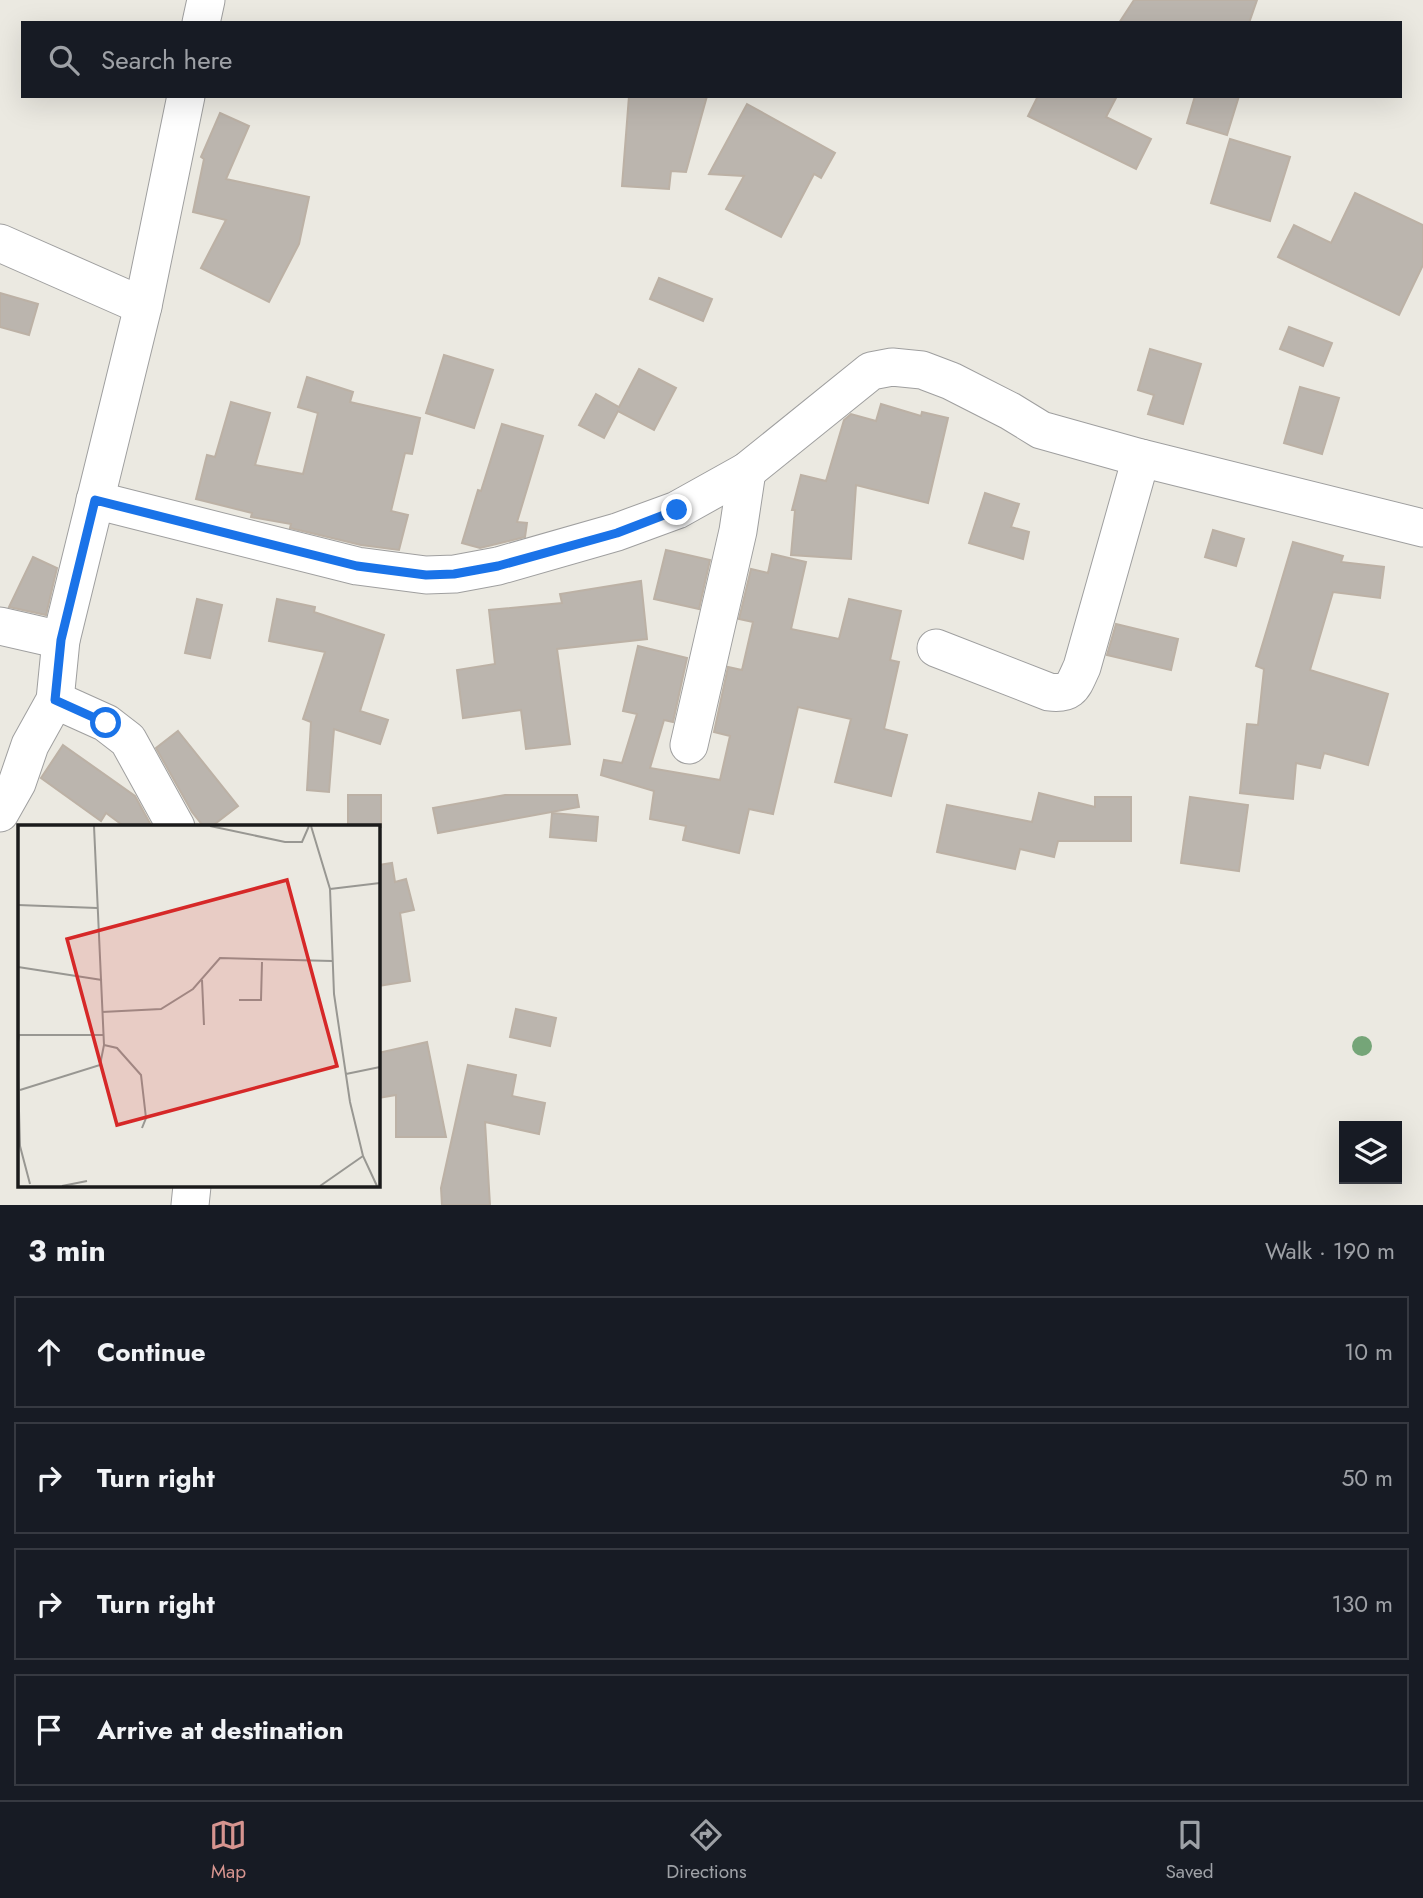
<!DOCTYPE html>
<meta charset="utf-8">
<style>
:root{--surface:#171b24;--page:#242831;--text:#f1f3f6;--muted:#9ea1a6;--line:#363941;--accent:#d6948f}
body{margin:0;font-family:Jost,sans-serif;background:var(--page);color:var(--text)}
.controls{position:absolute;right:21px;bottom:21px;display:grid;overflow:hidden;border-radius:0px;box-shadow:0 7px 28px #0002}
.controls button{width:63px;height:63px;display:grid;place-items:center;padding:0;border:0;border-bottom:2px solid var(--line);background:var(--surface);color:var(--text);font:35px sans-serif}
.stop{position:absolute;width:21px;height:21px;margin:-16px;border:5px solid #1a73e8;border-radius:50%;background:#fff}
.stop.end{background:#1a73e8;border-color:#fff;box-shadow:0 2px 7px #0008}
.list{margin:0;padding:0;list-style:none}
h2{display:flex;justify-content:space-between;align-items:center;height:91px;margin:0;padding:0 28px;font-size:30px}
h2 small{font-size:23px;font-weight:400;color:var(--muted)}
.list li{display:grid;grid-template-columns:46px 1fr auto;gap:21px;align-items:center;box-sizing:border-box;height:112px;margin:0 14px 14px;padding:0 14px;border:2px solid var(--line);border-radius:0px}
.list b{display:block;font-size:26px;white-space:nowrap}
.list em{font-size:23px;font-style:normal;color:var(--muted)}
.icon{flex:none;width:38px;height:38px;fill:none;stroke:currentColor;stroke-width:2;stroke-linecap:round;stroke-linejoin:round}
.map{position:relative;flex:none;width:1423px;height:1205px;overflow:hidden}
.search{position:absolute;background:var(--surface);box-shadow:0 7px 28px #0002;left:21px;right:21px;top:21px;height:77px;display:flex;align-items:center;gap:18px;box-sizing:border-box;padding:0 24px;border-radius:0px;color:var(--muted);font-size:26px}
.sheet{height:595px;background:var(--surface)}
nav{display:flex;justify-content:space-around;align-items:center;box-sizing:border-box;height:98px;border-top:2px solid var(--line);background:var(--surface);font-size:19px;color:var(--muted)}
nav a{display:grid;justify-items:center;gap:4px}
nav .on{color:var(--accent)}
.map>svg:first-child{display:block}
.building{fill:#bbb5ae;stroke:#bcb1a5;stroke-width:2}
.lines{fill:none;stroke-linecap:round;stroke-linejoin:round}
.minor-casing{stroke:#9f9f9f;stroke-width:39}
.minor{stroke:#fff;stroke-width:37}
.tree{fill:#75a578}
.route{stroke:#1a73e8;stroke-width:9}
.inset-road{fill:none;stroke:#989792;stroke-width:2}
.view{fill:#d62828;fill-opacity:0.15;stroke:#d62828;stroke-width:3.5}
.inset-edge{fill:none;stroke:#1b1b1b;stroke-width:3.5}
</style>
<div class="map">
<svg width="1423" height="1205" viewBox="0 0 1423 1205">
<rect width="100%" height="100%" fill="#ebe9e1"/>
<g class="building">
<path d="M 1134,0 L 1257,0 L 1249,23 L 1119,23 Z"/>
<path d="M 629,96 L 707,96 L 686,172 L 671,171 L 669,189 L 622,186 Z"/>
<path d="M 1038,96 L 1117,96 L 1106,117 L 1151,139 L 1136,169 L 1028,116 Z"/>
<path d="M 1195,96 L 1239,96 L 1227,135 L 1187,123 Z"/>
<path d="M 747,104 L 835,153 L 821,178 L 814,174 L 781,237 L 726,209 L 744,176 L 709,174 Z"/>
<path d="M 220,113 L 249,126 L 226,179 L 309,197 L 299,244 L 269,302 L 201,268 L 226,220 L 193,212 L 204,159 L 201,157 Z"/>
<path d="M 1230,139 L 1290,157 L 1270,221 L 1211,203 Z"/>
<path d="M 1355,193 L 1423,225 L 1423,265 L 1399,315 L 1278,257 L 1294,225 L 1331,243 Z"/>
<path d="M 659,278 L 712,299 L 703,321 L 650,299 Z"/>
<path d="M 0,293 L 38,304 L 29,335 L 0,327 Z"/>
<path d="M 1289,327 L 1332,343 L 1323,366 L 1280,349 Z"/>
<path d="M 1150,349 L 1201,364 L 1183,424 L 1148,414 L 1154,395 L 1138,390 Z"/>
<path d="M 444,355 L 493,370 L 474,428 L 426,413 Z"/>
<path d="M 639,369 L 676,388 L 654,430 L 618,411 L 604,438 L 579,425 L 596,394 L 619,407 Z"/>
<path d="M 307,377 L 353,392 L 350,402 L 420,418 L 412,454 L 405,453 L 391,511 L 408,515 L 399,550 L 361,545 L 290,528 L 291,524 L 251,517 L 252,513 L 196,499 L 207,455 L 215,457 L 231,402 L 270,413 L 255,465 L 303,474 L 318,413 L 298,407 Z"/>
<path d="M 1300,387 L 1339,398 L 1322,454 L 1284,443 Z"/>
<path d="M 881,404 L 921,416 L 922,412 L 948,418 L 928,503 L 856,485 L 851,559 L 791,555 L 795,510 L 792,510 L 801,475 L 826,481 L 844,420 L 851,414 L 876,421 Z"/>
<path d="M 502,424 L 543,436 L 517,522 L 527,523 L 525,537 L 480,548 L 462,543 L 478,490 L 481,491 Z"/>
<path d="M 985,493 L 1019,504 L 1011,527 L 1029,532 L 1023,559 L 969,543 Z"/>
<path d="M 1213,530 L 1244,539 L 1236,566 L 1205,557 Z"/>
<path d="M 1293,542 L 1343,556 L 1341,562 L 1384,567 L 1380,598 L 1333,592 L 1310,670 L 1388,694 L 1368,765 L 1324,753 L 1320,768 L 1296,763 L 1293,799 L 1240,793 L 1247,724 L 1258,725 L 1264,669 L 1256,666 Z"/>
<path d="M 666,550 L 710,560 L 699,609 L 654,599 Z"/>
<path d="M 772,554 L 806,562 L 791,629 L 839,639 L 849,599 L 901,611 L 890,660 L 899,662 L 884,729 L 907,735 L 891,796 L 835,782 L 851,719 L 798,707 L 773,814 L 749,809 L 739,853 L 683,840 L 686,826 L 650,819 L 654,791 L 601,775 L 604,760 L 622,763 L 637,714 L 623,711 L 638,646 L 687,658 L 673,722 L 664,720 L 650,768 L 720,780 L 730,736 L 714,732 L 728,667 L 742,670 L 753,622 L 739,619 L 751,569 L 768,573 Z"/>
<path d="M 33,557 L 57,568 L 46,615 L 9,607 Z"/>
<path d="M 641,581 L 647,639 L 557,649 L 570,744 L 526,749 L 521,710 L 463,718 L 457,670 L 495,664 L 489,610 L 562,603 L 560,594 Z"/>
<path d="M 197,599 L 222,605 L 210,658 L 185,653 Z"/>
<path d="M 277,599 L 315,607 L 314,612 L 384,635 L 360,711 L 388,720 L 380,744 L 334,729 L 329,792 L 307,790 L 311,722 L 303,719 L 325,652 L 269,641 Z"/>
<path d="M 1116,624 L 1178,639 L 1171,670 L 1107,655 Z"/>
<path d="M 178,731 L 238,806 L 211,827 L 204,827 L 192,812 L 156,748 Z"/>
<path d="M 63,745 L 135,796 L 152,827 L 125,827 L 106,813 L 101,821 L 41,778 Z"/>
<path d="M 1039,793 L 1095,807 L 1095,797 L 1131,797 L 1131,841 L 1058,841 L 1054,857 L 1020,849 L 1015,869 L 937,852 L 947,805 L 1032,822 Z"/>
<rect x="348" y="795" width="33" height="32"/>
<path d="M 505,795 L 577,795 L 579,807 L 438,833 L 433,808 Z"/>
<path d="M 1190,797 L 1248,805 L 1239,871 L 1181,863 Z"/>
<path d="M 552,813 L 598,817 L 596,841 L 550,837 Z"/>
<path d="M 392,863 L 395,882 L 406,879 L 414,910 L 400,913 L 410,981 L 378,986 L 378,865 Z"/>
<path d="M 516,1009 L 556,1018 L 550,1046 L 510,1037 Z"/>
<path d="M 427,1042 L 446,1137 L 396,1137 L 396,1095 L 378,1098 L 378,1053 Z"/>
<path d="M 468,1065 L 516,1075 L 512,1096 L 545,1103 L 539,1134 L 485,1122 L 490,1205 L 442,1205 L 441,1188 Z"/>
</g>
<g class="lines">
<g class="minor-casing">
<g id="minor">
<path d="M 201,23 L 206,0"/>
<path d="M 0,243 L 143,306"/>
<path d="M 95,500 L 357,566 L 426,575 L 455,574 L 498,566 L 617,532 L 677,510 L 747,471 L 871,371 L 892,367 L 922,370 L 951,381 L 1010,411 L 1041,430 L 1141,458 L 1423,528"/>
<path d="M 0,626 L 61,640"/>
<path d="M 936,648 L 1049,692 C 1072,695 1073,686 1082,667 L 1141,458"/>
<path d="M 55,700 L 106,723 L 128,740 L 176,827"/>
<path d="M 689,745 L 738,531 L 747,471"/>
<path d="M 0,813 L 17,783 L 30,745 L 55,700 L 61,640 L 143,306 L 186,96"/>
<path d="M 190,1205 L 192,1186"/>
</g>
</g>
<use href="#minor" class="minor"/>
</g>
<circle class="tree" cx="1362" cy="1046" r="10"/>
<g class="lines">
<path class="route" d="M 106,723 L 55,700 L 61,640 L 95,500 L 357,566 L 426,575 L 454,574 L 498,566 L 617,533 L 677,510"/>
</g>
<g transform="translate(18 825)">
<rect width="362" height="362" fill="#ebe9e1"/>
<path class="inset-road" d="M 192,1 L 267,17 L 284,17 L 291,1M 293,1 L 312,64 L 316,169 L 332,277 L 345,331 L 359,361M 312,64 L 362,58M 0,80 L 79,83M 0,142 L 84,155M 184,155 L 186,200M 221,175 L 243,175 L 244,137M 84,187 L 143,184 L 175,164 L 202,133 L 314,136M 0,217 L 1,210 L 85,210M 86,220 L 99,223 L 123,250 L 128,293 L 124,303M 328,249 L 362,242M 0,251 L 2,321 L 12,359M 2,265 L 82,240 L 86,220 L 76,1M 44,361 L 69,356M 302,361 L 345,331"/>
<path class="view" d="M 269,55 L 319,241 L 99,300 L 49,114 Z"/>
<rect width="362" height="362" class="inset-edge"/>
</g>
</svg>
<div class="controls">
<button><svg class="icon" aria-label="layers" viewBox="0 0 24 24"><path d="M12 4l9 5-9 5-9-5zM3 14l9 5 9-5"/></svg></button>
</div>
<div class="stop" style="left:106px;top:723px"></div>
<div class="stop end" style="left:677px;top:510px"></div>
<div class="search"><svg class="icon" aria-label="search" viewBox="0 0 24 24"><circle cx="10" cy="10" r="6"/><path d="M15 15l6 6"/></svg>Search here</div>
</div>
<section class="sheet">
<h2>3 min<small>Walk · 190 m</small></h2>
<ul class="list">
<li><svg class="icon" aria-label="ahead" viewBox="0 0 24 24"><path d="M12 20V5M6 11l6-6 6 6"/></svg><div><b>Continue</b></div><em>10 m</em></li>
<li><svg class="icon" aria-label="right" viewBox="0 0 24 24"><path d="M7 20v-9h11M14 6l5 5-5 5"/></svg><div><b>Turn right</b></div><em>50 m</em></li>
<li><svg class="icon" aria-label="right" viewBox="0 0 24 24"><path d="M7 20v-9h11M14 6l5 5-5 5"/></svg><div><b>Turn right</b></div><em>130 m</em></li>
<li><svg class="icon" aria-label="arrive" viewBox="0 0 24 24"><path d="M6 21V4h12l-3 4 3 4H6"/></svg><div><b>Arrive at destination</b></div></li>
</ul>
</section>
<nav>
<a class="on"><svg class="icon" aria-label="map" viewBox="0 0 24 24"><path d="M3 6l6-2 6 2 6-2v14l-6 2-6-2-6 2zM9 4v14M15 6v14"/></svg>Map</a>
<a><svg class="icon" aria-label="directions" viewBox="0 0 24 24"><path d="M12 3l9 9-9 9-9-9zM9 14v-3h6M13 9l2 2-2 2"/></svg>Directions</a>
<a><svg class="icon" aria-label="saved" viewBox="0 0 24 24"><path d="M7 4h10v16l-5-4-5 4z"/></svg>Saved</a>
</nav>
